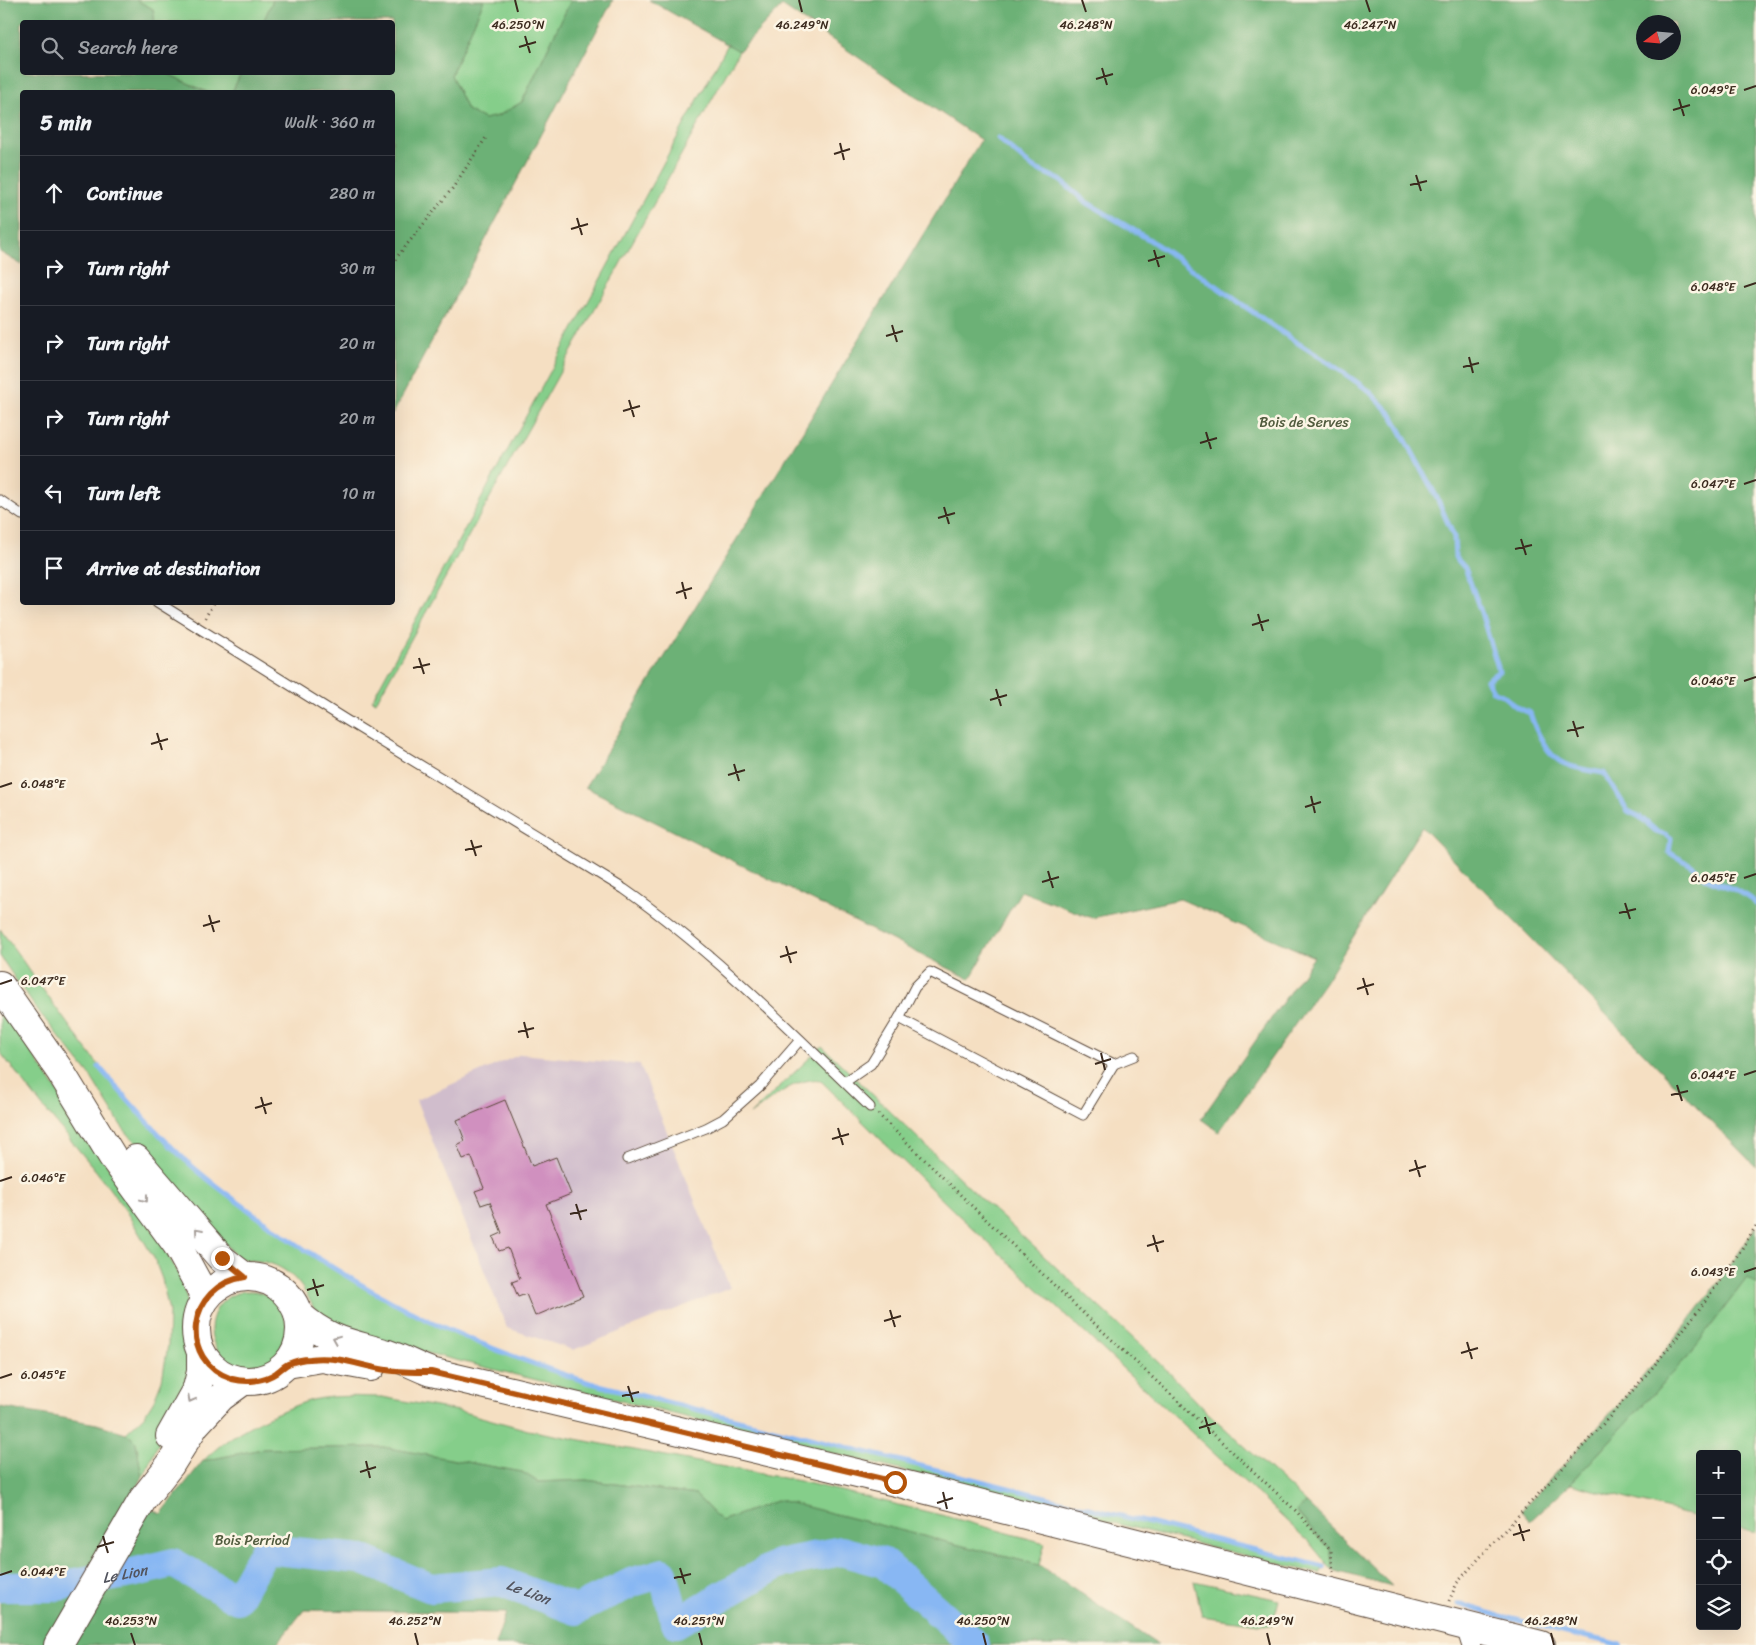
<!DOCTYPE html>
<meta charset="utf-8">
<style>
:root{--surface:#171b24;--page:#20242c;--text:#f1f3f6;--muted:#9ea1a6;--line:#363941}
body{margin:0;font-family:Sriracha,sans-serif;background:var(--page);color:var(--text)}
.controls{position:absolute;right:15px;bottom:15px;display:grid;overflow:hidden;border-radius:5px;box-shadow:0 5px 20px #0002}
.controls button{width:45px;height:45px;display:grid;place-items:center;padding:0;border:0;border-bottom:1px solid var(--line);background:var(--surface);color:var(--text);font:25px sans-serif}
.compass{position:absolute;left:1636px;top:15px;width:45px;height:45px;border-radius:50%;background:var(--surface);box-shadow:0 5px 20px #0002;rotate:254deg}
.stop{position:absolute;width:15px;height:15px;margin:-11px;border:4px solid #b45309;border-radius:50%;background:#fff}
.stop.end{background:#b45309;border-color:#fff;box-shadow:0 1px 5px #0008}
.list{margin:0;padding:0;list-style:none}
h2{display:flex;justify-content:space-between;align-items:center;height:65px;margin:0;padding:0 20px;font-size:21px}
h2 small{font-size:16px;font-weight:400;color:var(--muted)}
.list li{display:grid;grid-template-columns:32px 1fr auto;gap:15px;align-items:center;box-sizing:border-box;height:75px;padding:0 20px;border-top:1px solid var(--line)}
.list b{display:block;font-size:19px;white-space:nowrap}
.list em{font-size:16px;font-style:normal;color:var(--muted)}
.icon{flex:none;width:28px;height:28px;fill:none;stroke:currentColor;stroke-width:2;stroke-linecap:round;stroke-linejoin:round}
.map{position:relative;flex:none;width:1756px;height:1645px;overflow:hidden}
.search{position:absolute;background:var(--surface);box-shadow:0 5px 20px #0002;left:20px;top:20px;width:375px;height:55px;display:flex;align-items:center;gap:12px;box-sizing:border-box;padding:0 18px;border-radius:5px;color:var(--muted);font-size:19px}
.panel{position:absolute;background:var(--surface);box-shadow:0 5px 20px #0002;left:20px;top:90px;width:375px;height:515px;border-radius:5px}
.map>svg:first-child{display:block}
.industrial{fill:#d0bdcc}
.green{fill:#85ce8a;stroke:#607c54}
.forest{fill:#6cb176;stroke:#546e4a;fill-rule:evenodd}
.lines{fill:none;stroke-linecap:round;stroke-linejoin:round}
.stream{stroke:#88b7f3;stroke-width:5}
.river{stroke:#88b7f3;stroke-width:30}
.building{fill:#d090bf}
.lane-casing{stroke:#574537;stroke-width:11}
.street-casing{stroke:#574537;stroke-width:20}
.primary-casing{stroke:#574537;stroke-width:30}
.path{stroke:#574537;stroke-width:3;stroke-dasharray:1 4;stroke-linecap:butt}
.lane{stroke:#fff;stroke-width:9}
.street{stroke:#fff;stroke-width:18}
.primary{stroke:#fff;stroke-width:28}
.oneway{stroke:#a79f9a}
.route{stroke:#b45309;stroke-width:6}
.ticks{fill:none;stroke:#3b2a1e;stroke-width:2}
.labels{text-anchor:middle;stroke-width:5;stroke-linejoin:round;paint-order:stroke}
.park-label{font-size:14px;fill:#515b3e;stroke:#fcf5e5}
.water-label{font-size:15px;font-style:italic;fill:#52545e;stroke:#fcf5e5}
.ticks-label{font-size:12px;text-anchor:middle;fill:#3b2a1e;stroke:#fcf5e5;stroke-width:5;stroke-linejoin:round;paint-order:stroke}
</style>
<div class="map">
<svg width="1756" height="1645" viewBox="0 0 1756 1645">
<rect width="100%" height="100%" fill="#fcf5e5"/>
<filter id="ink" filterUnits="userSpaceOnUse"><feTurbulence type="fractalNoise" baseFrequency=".02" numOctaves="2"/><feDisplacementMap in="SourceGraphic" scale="10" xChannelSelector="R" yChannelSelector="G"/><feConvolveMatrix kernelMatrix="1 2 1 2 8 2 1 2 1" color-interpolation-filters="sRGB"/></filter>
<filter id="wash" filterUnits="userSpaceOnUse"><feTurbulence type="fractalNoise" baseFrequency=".0096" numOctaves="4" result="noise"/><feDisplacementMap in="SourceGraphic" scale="20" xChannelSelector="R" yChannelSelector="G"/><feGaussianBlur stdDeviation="1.12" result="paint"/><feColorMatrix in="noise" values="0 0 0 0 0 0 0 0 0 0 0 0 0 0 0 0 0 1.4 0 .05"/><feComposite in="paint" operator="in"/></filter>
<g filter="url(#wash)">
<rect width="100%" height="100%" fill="#f5dfc2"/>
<path class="industrial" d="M 521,1054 L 640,1065 L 730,1288 L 573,1350 L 507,1328 L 416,1100 Z"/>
<g class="green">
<path d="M 136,0 L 273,0 L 263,22 L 155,22 L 153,9 Z"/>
<path d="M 484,0 L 571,0 L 522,102 L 498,116 L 484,119 L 467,110 L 451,75 Z"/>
<path d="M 728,44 L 739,51 L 376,702 L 372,700 Z"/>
<path d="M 166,73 L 241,73 L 232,92 L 207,92 Z"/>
<path d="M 0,929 C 48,996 94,1065 150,1126 C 176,1155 208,1180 239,1203 C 297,1247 359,1285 424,1318 C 476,1344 532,1364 587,1382 L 1324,1567 L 1320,1574 L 371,1339 L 317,1315 C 306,1291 294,1269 265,1262 C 257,1260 245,1261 238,1257 C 234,1255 230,1249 227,1246 L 122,1127 L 89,1074 L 35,1007 L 14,977 L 0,956 Z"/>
<path d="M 0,1005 L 83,1130 L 152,1229 L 184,1282 L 187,1304 L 184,1317 L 184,1335 L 191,1365 L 188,1381 L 142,1478 L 136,1442 L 126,1433 L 144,1416 L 154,1400 L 162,1380 L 168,1345 L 169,1312 L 162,1279 L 154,1258 L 126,1211 L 97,1172 L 43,1107 L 0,1052 Z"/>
<path d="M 822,1046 L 970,1188 L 1161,1364 L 1207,1412 L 1307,1503 L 1296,1512 L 1331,1551 L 1332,1570 L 1309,1542 L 953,1210 L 820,1080 C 794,1077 770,1101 750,1115 Z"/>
<path d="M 1747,1277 L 1756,1284 L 1756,1532 L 1737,1527 L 1737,1454 L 1700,1454 L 1700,1518 L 1570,1484 L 1690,1354 Z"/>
<circle cx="249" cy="1329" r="38"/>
<path d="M 382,1397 L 463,1412 L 528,1430 L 799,1481 L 945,1516 L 1045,1543 L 1039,1565 L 779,1500 L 721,1521 L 696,1495 L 586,1480 L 538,1482 L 522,1472 L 383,1447 L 262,1449 L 203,1461 C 227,1437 253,1423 284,1410 C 297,1405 311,1399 324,1398 C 343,1395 363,1397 382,1397 Z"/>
<path d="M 1194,1581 L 1279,1600 L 1272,1626 L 1202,1616 Z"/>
</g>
<g class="forest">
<path d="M 0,0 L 136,0 L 153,9 L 155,22 L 22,22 L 22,72 L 166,73 L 207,92 L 22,92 L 22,265 L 0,252 Z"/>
<path d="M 273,0 L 484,0 L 451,75 L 467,110 L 484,119 L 498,116 L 522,102 L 571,0 L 613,0 L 393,414 L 392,92 L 232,92 L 241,73 L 392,72 L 392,22 L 263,22 Z"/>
<path d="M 649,0 L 1756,0 L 1756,1167 L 1422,827 L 1325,982 L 1219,1132 L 1201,1119 L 1314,957 L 1180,899 L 1092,918 L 1021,891 L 970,979 L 585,787 L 981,140 L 782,6 L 739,51 ZM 1644,22 L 1674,22 L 1674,52 L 1644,52 Z"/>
<path d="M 1756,1226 L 1756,1284 L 1747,1278 L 1690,1354 L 1570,1484 L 1530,1521 L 1521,1511 C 1604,1420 1691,1331 1756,1226 Z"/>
<path d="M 0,1407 L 97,1424 L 126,1433 L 136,1442 L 142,1478 L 132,1499 L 161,1514 L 203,1461 L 262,1449 L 383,1447 L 522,1472 L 538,1482 L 586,1480 L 696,1495 L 721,1521 L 779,1500 L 1039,1565 L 1158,1645 L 495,1645 L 506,1613 L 304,1610 L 276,1645 L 0,1645 Z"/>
<path d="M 1307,1503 L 1392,1586 L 1332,1570 L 1331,1551 L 1296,1511 Z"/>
</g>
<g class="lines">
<g class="stream">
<path d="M 998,138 L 1032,167 L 1060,180 L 1086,202 L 1150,240 L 1293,340 L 1331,364 L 1368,390 L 1392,415 L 1437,498 L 1454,537 L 1455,557 L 1465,568 L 1481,612 L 1499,671 L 1487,680 L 1493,691 L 1502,695 L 1518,708 L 1530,713 C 1535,729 1548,758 1565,764 C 1577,769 1591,771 1604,773 L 1628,811 L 1640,817 L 1656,831 L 1665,834 L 1671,838 L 1669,852 C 1678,859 1689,862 1696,869 C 1699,871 1701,875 1704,877 C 1718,885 1747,891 1756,904"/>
<path d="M 99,1067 C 125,1097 151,1128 181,1156 C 200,1174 221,1190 242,1205 C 299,1248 362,1288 425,1319 C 477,1344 532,1364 587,1382 L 1324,1567"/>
<path d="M 1459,1604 L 1499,1616 L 1621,1645"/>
</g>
<path class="river" id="s1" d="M 0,1587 L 52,1587 L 132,1573 L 173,1563 L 237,1599 L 265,1549 L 361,1559 L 431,1588 L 502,1582 L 576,1610 L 633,1582 L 663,1573 L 676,1623 L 778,1564 L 841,1551 L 884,1563 L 975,1645"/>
</g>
<g id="blocks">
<path class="building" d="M 505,1100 L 532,1166 L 556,1157 L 571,1194 L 546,1204 L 583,1296 L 535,1316 L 526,1294 L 518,1297 L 512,1282 L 520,1279 L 508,1248 L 499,1251 L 493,1237 L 502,1233 L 490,1202 L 481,1205 L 475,1191 L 484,1188 L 471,1156 L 463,1159 L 457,1145 L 465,1141 L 457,1120 Z"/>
</g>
</g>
<g filter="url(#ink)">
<use href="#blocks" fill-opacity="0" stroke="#574537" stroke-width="1"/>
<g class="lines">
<g class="lane-casing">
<g id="lane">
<path d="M 0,500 L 22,515"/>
<path d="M 157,602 L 346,720 L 624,889 C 714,952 791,1031 870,1107"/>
<path d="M 899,1018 L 1083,1115 L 1114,1064"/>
<path d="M 845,1082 L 871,1064 L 899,1018 L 915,987 L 930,972 L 1114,1064 L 1134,1056"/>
<path d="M 627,1159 L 706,1128 L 723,1119 L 760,1086 L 800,1040"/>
</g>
</g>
<g class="street-casing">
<path id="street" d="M 1465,1626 L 1471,1645"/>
</g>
<g class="primary-casing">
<g id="primary">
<path d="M 0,985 L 60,1071 L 112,1156 L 177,1245 L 201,1289 L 204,1300"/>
<path d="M 136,1159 L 222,1259 L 245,1277"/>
<circle cx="248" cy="1329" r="52"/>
<path d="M 298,1314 C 329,1342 351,1343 388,1354 C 403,1359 417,1367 431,1372 L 895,1482 L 1541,1645"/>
<path d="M 287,1364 L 322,1358 L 371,1367"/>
<path d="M 170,1436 L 197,1388 L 201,1372 L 201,1352"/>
<path d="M 58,1645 L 143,1499 L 170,1465 L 195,1425 L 221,1397 L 243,1381"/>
</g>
</g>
<g class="path">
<path d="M 392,263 L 452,189 L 487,136"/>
<path d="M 205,618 L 214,602"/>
<path d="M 878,1114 L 974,1208 L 1081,1311 L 1296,1511 L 1331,1551 L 1333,1572"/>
<path d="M 1449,1601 L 1457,1583 L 1472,1566 C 1571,1457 1679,1352 1756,1226"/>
</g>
<use href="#lane" class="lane"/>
<use href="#street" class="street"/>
<use href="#primary" class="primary"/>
</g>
<defs><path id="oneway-chevron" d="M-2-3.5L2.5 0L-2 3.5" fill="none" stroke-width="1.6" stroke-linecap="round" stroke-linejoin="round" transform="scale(1.25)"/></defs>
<g class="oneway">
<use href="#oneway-chevron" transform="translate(145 1199) rotate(53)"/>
<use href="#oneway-chevron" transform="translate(198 1231) rotate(-131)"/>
<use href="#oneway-chevron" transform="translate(336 1339) rotate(-158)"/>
<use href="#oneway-chevron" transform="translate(191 1399) rotate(118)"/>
</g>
</g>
<g class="lines" filter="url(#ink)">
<path class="route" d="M 222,1258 L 245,1277 C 187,1285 177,1361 232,1379 C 247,1383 264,1381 276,1373 C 280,1370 284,1366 288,1364 C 295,1361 304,1359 310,1359 C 336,1355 361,1366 386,1370 C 400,1372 416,1372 431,1372 L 895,1482"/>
</g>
<path class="ticks" d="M 515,0 L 518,12M 799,0 L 802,12M 1082,0 L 1086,12M 1366,0 L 1370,12M 525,36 L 530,53M 519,47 L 536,42M 1102,68 L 1107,85M 1096,79 L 1113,74M 1744,90 L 1756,86M 1679,99 L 1684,116M 1673,110 L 1690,105M 840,143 L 844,160M 834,154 L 850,149M 1416,175 L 1421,191M 1410,185 L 1427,181M 577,218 L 582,235M 571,229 L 588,224M 1154,250 L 1159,267M 1148,261 L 1165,256M 1744,287 L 1756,283M 892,325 L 897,342M 886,336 L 903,331M 1469,357 L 1473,373M 1463,367 L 1479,363M 629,400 L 634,417M 623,411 L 640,406M 1206,432 L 1211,449M 1200,443 L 1217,438M 1744,484 L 1756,480M 944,507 L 949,524M 938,518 L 955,513M 1521,539 L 1526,555M 1515,549 L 1532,545M 682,582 L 686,599M 676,593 L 692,588M 1258,614 L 1263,631M 1252,625 L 1269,620M 419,658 L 424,674M 413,668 L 430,664M 1744,681 L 1756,677M 996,689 L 1001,706M 990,700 L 1007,695M 1573,721 L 1578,737M 1567,731 L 1584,727M 157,733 L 162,750M 151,744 L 168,739M 734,764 L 739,781M 728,775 L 745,770M 0,787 L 12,783M 1311,796 L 1315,813M 1305,807 L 1321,802M 471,840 L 476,856M 465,850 L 482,846M 1048,871 L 1053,888M 1744,878 L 1756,874M 1042,882 L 1059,877M 1625,903 L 1630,919M 1619,913 L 1636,909M 209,915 L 214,932M 203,926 L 220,921M 786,946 L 791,963M 780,957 L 797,952M 1363,978 L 1368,995M 0,984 L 12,980M 1357,989 L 1374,984M 524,1022 L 528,1038M 518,1032 L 534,1028M 1101,1053 L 1105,1070M 1095,1064 L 1111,1059M 1744,1075 L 1756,1071M 1677,1085 L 1682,1101M 1671,1095 L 1688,1091M 261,1097 L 266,1114M 255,1108 L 272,1103M 838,1128 L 843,1145M 832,1139 L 849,1134M 1415,1160 L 1420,1177M 1409,1171 L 1426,1166M 0,1181 L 12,1177M 576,1204 L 581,1220M 570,1214 L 587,1210M 1153,1235 L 1158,1252M 1147,1246 L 1164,1241M 1744,1272 L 1756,1268M 313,1279 L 318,1296M 307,1290 L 324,1285M 890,1310 L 895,1327M 884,1321 L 901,1316M 1467,1342 L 1472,1359M 1461,1353 L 1478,1348M 0,1378 L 12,1374M 628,1386 L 633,1402M 622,1396 L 639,1392M 1205,1417 L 1210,1434M 1199,1428 L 1216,1423M 366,1461 L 370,1478M 360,1472 L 376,1467M 943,1492 L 947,1509M 937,1503 L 953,1498M 1519,1524 L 1524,1541M 1513,1535 L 1530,1530M 103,1536 L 108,1553M 97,1547 L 114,1542M 680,1568 L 685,1584M 0,1575 L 12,1571M 674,1578 L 691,1574M 131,1633 L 135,1645M 415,1633 L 418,1645M 699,1633 L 702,1645M 983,1633 L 986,1645M 1267,1633 L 1270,1645M 1551,1633 L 1554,1645"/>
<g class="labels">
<g class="park-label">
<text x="1304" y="427">Bois de Serves</text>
<text x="252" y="1545">Bois Perriod</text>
</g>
<g class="water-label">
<text dy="5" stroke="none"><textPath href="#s1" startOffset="126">Le Lion</textPath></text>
<text dy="5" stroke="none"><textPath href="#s1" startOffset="578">Le Lion</textPath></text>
</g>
</g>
<g class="ticks-label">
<text x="518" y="29">46.250°N</text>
<text x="802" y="29">46.249°N</text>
<text x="1086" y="29">46.248°N</text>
<text x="1370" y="29">46.247°N</text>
<text x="1713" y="94">6.049°E</text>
<text x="1713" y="291">6.048°E</text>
<text x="1713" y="488">6.047°E</text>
<text x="1713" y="685">6.046°E</text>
<text x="43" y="788">6.048°E</text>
<text x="1713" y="882">6.045°E</text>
<text x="43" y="985">6.047°E</text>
<text x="1713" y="1079">6.044°E</text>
<text x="43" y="1182">6.046°E</text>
<text x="1713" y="1276">6.043°E</text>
<text x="43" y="1379">6.045°E</text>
<text x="43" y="1576">6.044°E</text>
<text x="131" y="1625">46.253°N</text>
<text x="415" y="1625">46.252°N</text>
<text x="699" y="1625">46.251°N</text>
<text x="983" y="1625">46.250°N</text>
<text x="1267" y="1625">46.249°N</text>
<text x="1551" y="1625">46.248°N</text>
</g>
</svg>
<div class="controls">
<button>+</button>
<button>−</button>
<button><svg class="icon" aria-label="locate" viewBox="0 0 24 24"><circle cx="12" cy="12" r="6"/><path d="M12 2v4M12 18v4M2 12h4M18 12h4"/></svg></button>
<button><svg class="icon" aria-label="layers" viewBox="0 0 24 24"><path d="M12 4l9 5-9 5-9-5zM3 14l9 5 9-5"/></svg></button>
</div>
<svg class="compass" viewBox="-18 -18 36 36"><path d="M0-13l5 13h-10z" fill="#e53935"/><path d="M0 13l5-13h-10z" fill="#9ea1a6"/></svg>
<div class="stop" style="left:895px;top:1482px"></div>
<div class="stop end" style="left:222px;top:1258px"></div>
<div class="search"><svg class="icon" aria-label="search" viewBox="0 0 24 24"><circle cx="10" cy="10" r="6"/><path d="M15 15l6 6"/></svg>Search here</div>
<section class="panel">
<h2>5 min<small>Walk · 360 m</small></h2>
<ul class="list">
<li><svg class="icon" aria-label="ahead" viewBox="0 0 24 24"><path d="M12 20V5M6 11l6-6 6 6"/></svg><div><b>Continue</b></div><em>280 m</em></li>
<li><svg class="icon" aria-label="right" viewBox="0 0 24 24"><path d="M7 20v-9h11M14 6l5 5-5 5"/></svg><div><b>Turn right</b></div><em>30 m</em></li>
<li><svg class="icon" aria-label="right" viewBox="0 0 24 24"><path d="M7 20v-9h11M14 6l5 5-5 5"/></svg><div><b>Turn right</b></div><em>20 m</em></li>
<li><svg class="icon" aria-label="right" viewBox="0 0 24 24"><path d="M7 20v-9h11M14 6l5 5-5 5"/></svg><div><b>Turn right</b></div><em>20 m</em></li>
<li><svg class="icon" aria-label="left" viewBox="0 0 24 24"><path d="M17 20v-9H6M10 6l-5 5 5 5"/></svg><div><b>Turn left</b></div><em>10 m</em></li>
<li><svg class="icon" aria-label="arrive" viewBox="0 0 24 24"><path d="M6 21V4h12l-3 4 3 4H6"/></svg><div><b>Arrive at destination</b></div></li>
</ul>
</section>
</div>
